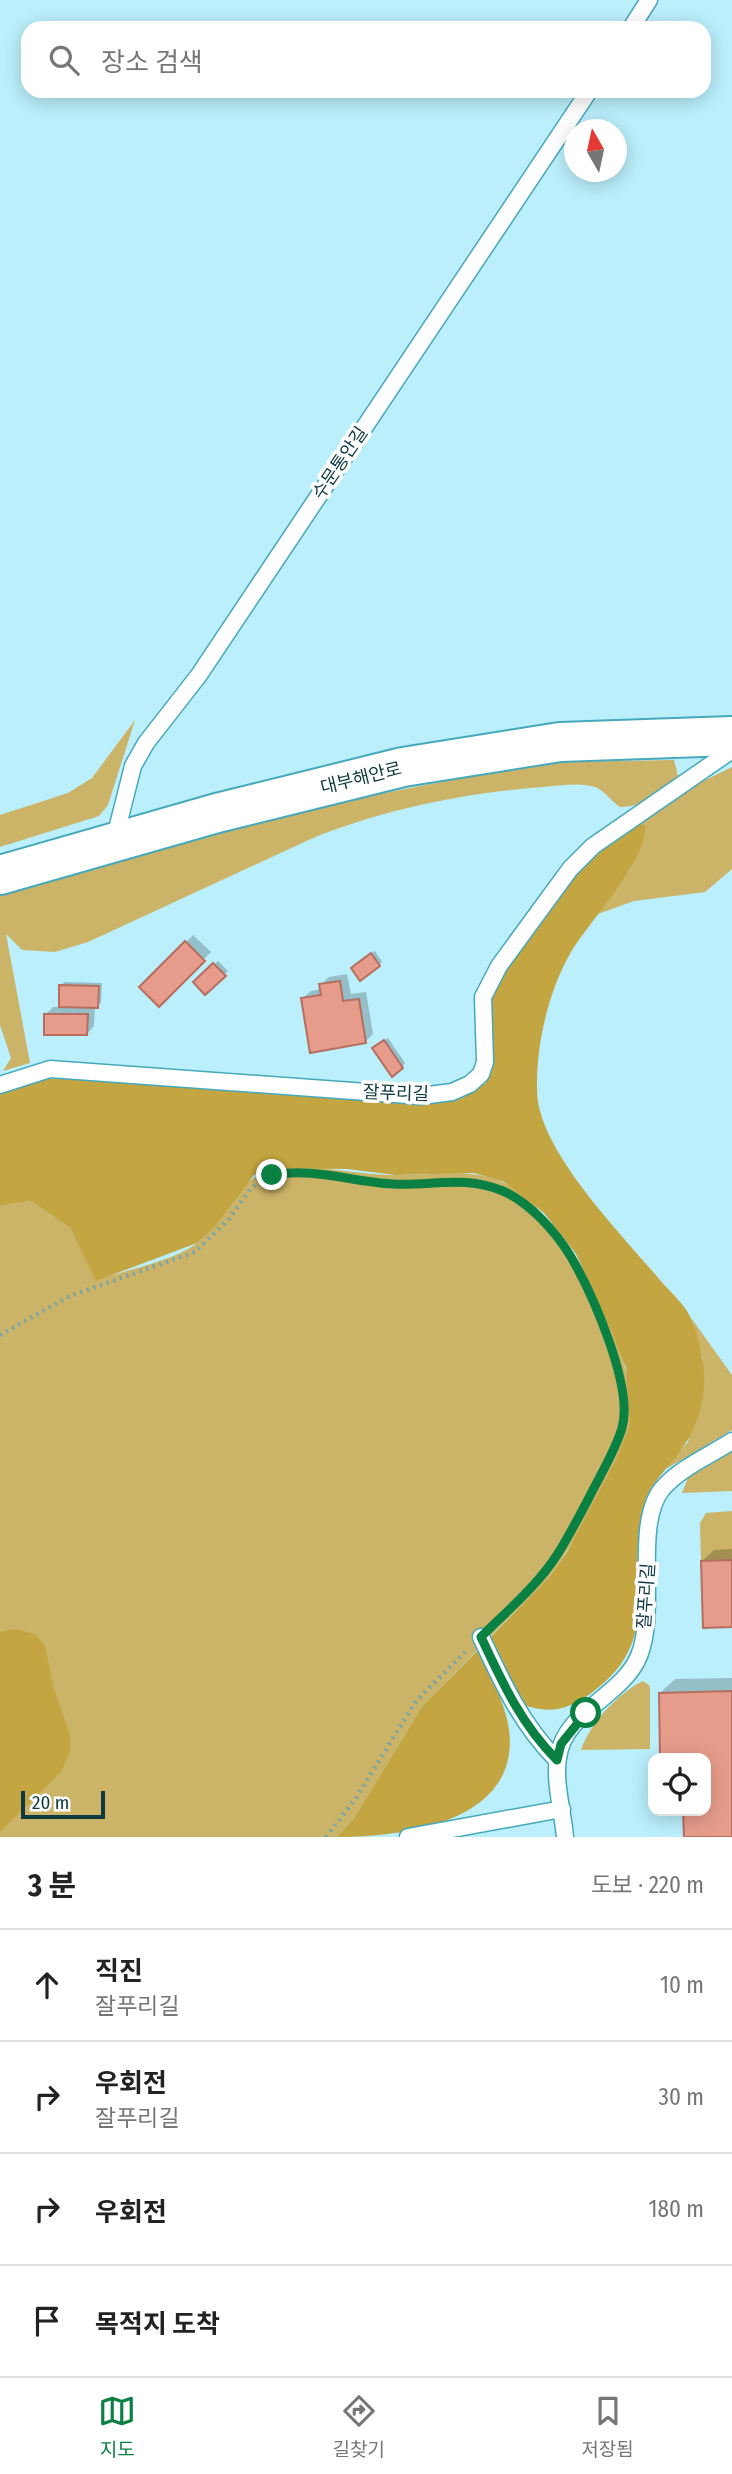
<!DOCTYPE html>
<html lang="ko">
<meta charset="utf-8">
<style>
:root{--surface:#fff;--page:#f6f6f6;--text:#222;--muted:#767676;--line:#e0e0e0;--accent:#0b8043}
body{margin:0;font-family:"Fira Sans Condensed","Noto Sans KR",sans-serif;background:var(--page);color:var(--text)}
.controls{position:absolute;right:21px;bottom:21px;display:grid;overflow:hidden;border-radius:14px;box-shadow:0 4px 18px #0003}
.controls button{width:63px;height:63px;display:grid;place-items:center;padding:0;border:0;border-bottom:2px solid var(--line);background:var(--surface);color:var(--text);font:35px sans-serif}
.compass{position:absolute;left:564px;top:119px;width:63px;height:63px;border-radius:50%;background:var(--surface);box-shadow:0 4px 18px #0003;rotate:351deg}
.scale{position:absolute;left:21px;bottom:18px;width:84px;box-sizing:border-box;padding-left:7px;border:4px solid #0f3941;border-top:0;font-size:19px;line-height:24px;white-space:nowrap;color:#0f3941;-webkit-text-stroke:5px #fff;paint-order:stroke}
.stop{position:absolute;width:21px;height:21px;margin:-16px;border:5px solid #0b8043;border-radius:50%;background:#fff}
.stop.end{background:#0b8043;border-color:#fff;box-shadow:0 2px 7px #0008}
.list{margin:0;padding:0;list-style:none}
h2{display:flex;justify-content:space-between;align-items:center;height:91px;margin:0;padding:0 28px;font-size:30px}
h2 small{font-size:23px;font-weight:400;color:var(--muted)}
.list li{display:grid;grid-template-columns:46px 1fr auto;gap:21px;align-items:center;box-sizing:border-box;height:112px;padding:0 28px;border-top:2px solid var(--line)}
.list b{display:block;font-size:26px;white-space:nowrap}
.list p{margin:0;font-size:23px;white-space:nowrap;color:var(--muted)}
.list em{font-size:23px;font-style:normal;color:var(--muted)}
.icon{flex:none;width:38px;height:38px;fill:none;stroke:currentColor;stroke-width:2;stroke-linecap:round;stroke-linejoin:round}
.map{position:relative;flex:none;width:732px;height:1837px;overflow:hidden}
.search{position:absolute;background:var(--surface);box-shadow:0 4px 18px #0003;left:21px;right:21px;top:21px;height:77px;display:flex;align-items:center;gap:18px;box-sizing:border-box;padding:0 24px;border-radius:21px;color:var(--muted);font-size:26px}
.sheet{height:539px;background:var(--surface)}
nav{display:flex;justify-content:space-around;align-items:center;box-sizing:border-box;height:98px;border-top:2px solid var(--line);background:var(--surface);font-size:19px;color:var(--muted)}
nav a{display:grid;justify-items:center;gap:4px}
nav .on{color:var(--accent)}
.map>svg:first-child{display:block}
.green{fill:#cbb367}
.forest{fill:#c3a541}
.shadow{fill:#0003}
.building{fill:#e79c8b;stroke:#b56e5f;stroke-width:2}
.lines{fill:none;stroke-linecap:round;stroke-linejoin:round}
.service-casing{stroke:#46a8bb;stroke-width:19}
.tertiary-casing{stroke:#46a8bb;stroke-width:42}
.path{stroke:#74a5af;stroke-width:4.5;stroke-dasharray:2 5;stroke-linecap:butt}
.service{stroke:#fff;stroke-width:16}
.tertiary{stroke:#fff;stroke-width:38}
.route{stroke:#0b8043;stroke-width:9}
.labels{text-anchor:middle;stroke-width:7;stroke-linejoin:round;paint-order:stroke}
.street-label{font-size:18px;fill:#0f3941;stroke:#fff}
</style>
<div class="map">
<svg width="732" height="1837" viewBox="0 0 732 1837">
<rect width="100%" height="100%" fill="#baeffb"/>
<g class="green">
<path d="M 135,720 L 108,805 L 99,816 L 0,847 L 0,815 L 68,793 L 92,778 Z"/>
<path d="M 674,760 L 678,776 C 660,792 645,807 620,807 C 612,802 604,790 595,787 C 579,782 559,786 542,787 C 465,793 385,809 313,838 L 88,942 L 55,952 L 22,950 L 6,934 L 30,1063 L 3,1071 L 11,1058 L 0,1025 L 0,894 L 314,807 L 466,777 L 566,762 Z"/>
<path d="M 732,767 L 732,869 L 705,892 L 634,901 L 598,914 L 631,867 L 637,824 L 687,789 Z"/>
<path d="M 297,1166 C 330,1168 364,1175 397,1175 C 433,1176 469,1167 502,1182 C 563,1208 643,1361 630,1426 C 622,1464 574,1542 550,1576 L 423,1705 L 354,1818 L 337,1837 L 0,1837 L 0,1206 L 31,1201 L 70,1228 L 96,1280 C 123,1271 178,1260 198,1242 C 238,1206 233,1170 297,1166 Z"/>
<path d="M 691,1318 L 732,1375 L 732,1430 L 666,1469 L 688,1442 L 703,1358 Z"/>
<path d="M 732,1451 L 732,1491 L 682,1493 L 688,1478 Z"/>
<path d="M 732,1511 L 732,1560 L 701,1561 L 700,1523 L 706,1513 Z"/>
<path d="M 643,1681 L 650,1686 L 650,1749 L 581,1750 C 590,1723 617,1694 643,1681 Z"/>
</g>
<g class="forest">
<path d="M 637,824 L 645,825 C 649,858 589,922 571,952 C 548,992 536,1045 537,1090 C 537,1150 622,1234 659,1279 C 670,1292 687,1306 692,1321 C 711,1370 709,1414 677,1456 C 667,1468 651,1484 646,1499 C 620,1572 671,1637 590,1694 C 566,1711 548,1714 521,1704 L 488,1640 L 550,1576 L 567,1552 L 616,1460 L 630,1425 L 626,1368 L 611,1330 L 576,1254 L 544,1213 L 504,1182 L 474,1173 L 396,1175 L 347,1169 L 273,1168 L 254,1175 L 215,1226 L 197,1243 L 96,1281 L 70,1228 L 31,1201 L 0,1206 L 0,1092 L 48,1079 L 72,1079 L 424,1105 L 462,1098 L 486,1083 L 491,1064 L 491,996 L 508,963 L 583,863 Z"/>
<path d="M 15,1629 L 35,1634 L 45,1646 L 53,1686 L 70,1735 L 70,1752 L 61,1772 L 0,1832 L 0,1632 Z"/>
<path d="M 479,1649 C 489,1674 505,1702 509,1729 C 521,1822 404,1837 337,1837 L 354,1818 L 423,1705 Z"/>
</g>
<g class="shadow">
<path d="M 193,935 L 211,952 L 159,1005 L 142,987 Z"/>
<path d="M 375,951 L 382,962 L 379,965 L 356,965 Z"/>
<path d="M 218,961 L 228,971 L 205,993 L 195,982 Z"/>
<path d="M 347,974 L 351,994 L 366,992 L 373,1034 L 365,1042 L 303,998 L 311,991 L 322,989 L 321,985 L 329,977 Z"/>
<path d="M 64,982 L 102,983 L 101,1003 L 95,1006 L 94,1026 L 87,1034 L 46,1014 L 53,1007 L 60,1007 L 61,986 Z"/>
<path d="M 388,1038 L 405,1063 L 402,1067 L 378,1045 Z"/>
<path d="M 732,1549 L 732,1625 L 702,1561 L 714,1550 Z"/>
<path d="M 732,1678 L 732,1837 L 686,1837 L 685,1811 L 706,1811 L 706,1758 L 662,1758 L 660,1693 L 675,1679 Z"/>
</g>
<g class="building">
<path d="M 185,941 L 205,961 L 159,1007 L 139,987 Z"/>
<path d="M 371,953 L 380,966 L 360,981 L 351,968 Z"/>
<path d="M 213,963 L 226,976 L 205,995 L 193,982 Z"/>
<path d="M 340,981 L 343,1001 L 359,999 L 366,1043 L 310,1053 L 301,998 L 321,995 L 319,984 Z"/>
<path d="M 59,985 L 99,986 L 98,1008 L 59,1007 Z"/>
<path d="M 44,1014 L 88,1014 L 87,1035 L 44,1035 Z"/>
<path d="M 384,1040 L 403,1068 L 392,1077 L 372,1048 Z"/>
<path d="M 732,1560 L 732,1627 L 703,1628 L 701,1561 Z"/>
<path d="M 732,1691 L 732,1837 L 684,1837 L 683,1811 L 706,1811 L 706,1758 L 660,1758 L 659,1693 Z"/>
</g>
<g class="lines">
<g class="service-casing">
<g id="service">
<path d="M 631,28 L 649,0"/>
<path d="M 114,841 L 133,766 L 146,743 L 199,675 L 589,91"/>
<path d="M 0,1085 L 50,1069 L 421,1096 L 452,1092 L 470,1084 L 481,1074 L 485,1062 L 483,997 L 499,966 L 570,869 L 593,846 L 732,750"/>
<path d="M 481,1637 C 502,1682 521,1724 557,1760"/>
<path d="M 408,1837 L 562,1809"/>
<path d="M 565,1837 C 563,1813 554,1782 558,1758 C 564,1711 622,1697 639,1656 C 658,1609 633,1526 662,1489 C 680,1468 709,1456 732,1441"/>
</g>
</g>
<g class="tertiary-casing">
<path id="tertiary" d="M 0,875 L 217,813 L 403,767 L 560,742 L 732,736"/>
</g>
<g class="path">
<path d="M 0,1335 L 70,1296 L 195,1252 L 229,1219 L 251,1188 L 272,1175 L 302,1173 L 396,1184 L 465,1181 L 506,1192 L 545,1224 L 571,1257 L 608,1339 L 624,1401 L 623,1426 L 613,1451 L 556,1556 L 494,1624"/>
<path d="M 326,1837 L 356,1798 L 416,1701 L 465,1652"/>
</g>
<use href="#service" class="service"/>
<use href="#tertiary" class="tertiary"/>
</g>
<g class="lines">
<path class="route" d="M 272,1175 C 312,1167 353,1182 393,1184 C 432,1186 465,1175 503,1191 C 530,1203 556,1232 571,1257 C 592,1293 634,1387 622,1428 C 616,1448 605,1467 595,1486 C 583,1509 571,1533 557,1555 C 537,1586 507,1611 481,1637 C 502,1682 521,1724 557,1760 L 561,1744 L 586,1713"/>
</g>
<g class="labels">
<g class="street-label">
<text transform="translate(340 463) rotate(-56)" y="6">수문통안길</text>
<text transform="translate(361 778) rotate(-14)" y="6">대부해안로</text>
<text transform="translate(396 1093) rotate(2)" y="6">잘푸리길</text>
<text transform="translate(646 1596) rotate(-86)" y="6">잘푸리길</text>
</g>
</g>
</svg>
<div class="controls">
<button><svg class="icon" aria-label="locate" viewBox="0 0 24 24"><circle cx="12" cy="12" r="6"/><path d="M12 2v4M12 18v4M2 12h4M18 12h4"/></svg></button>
</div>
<svg class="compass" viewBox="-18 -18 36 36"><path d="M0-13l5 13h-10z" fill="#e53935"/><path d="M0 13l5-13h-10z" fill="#767676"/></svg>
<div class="scale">20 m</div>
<div class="stop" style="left:586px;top:1713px"></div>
<div class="stop end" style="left:272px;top:1175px"></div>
<div class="search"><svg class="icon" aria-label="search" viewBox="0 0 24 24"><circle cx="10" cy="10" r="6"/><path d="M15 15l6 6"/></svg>장소 검색</div>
</div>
<section class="sheet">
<h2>3 분<small>도보 · 220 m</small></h2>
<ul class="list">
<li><svg class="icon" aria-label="ahead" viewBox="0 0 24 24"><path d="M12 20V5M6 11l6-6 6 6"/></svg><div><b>직진</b><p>잘푸리길</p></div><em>10 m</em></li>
<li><svg class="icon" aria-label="right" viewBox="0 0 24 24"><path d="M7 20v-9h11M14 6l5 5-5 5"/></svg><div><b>우회전</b><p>잘푸리길</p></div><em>30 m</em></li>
<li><svg class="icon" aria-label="right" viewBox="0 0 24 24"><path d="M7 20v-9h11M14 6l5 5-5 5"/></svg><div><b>우회전</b></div><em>180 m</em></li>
<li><svg class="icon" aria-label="arrive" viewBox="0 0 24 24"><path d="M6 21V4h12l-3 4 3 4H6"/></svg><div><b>목적지 도착</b></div></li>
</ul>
</section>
<nav>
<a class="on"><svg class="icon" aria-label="map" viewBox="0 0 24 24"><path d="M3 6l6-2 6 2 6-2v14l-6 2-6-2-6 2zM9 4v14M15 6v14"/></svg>지도</a>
<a><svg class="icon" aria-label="directions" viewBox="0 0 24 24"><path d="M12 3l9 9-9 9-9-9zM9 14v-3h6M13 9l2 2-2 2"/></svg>길찾기</a>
<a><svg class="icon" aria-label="saved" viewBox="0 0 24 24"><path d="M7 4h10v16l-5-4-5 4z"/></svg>저장됨</a>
</nav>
